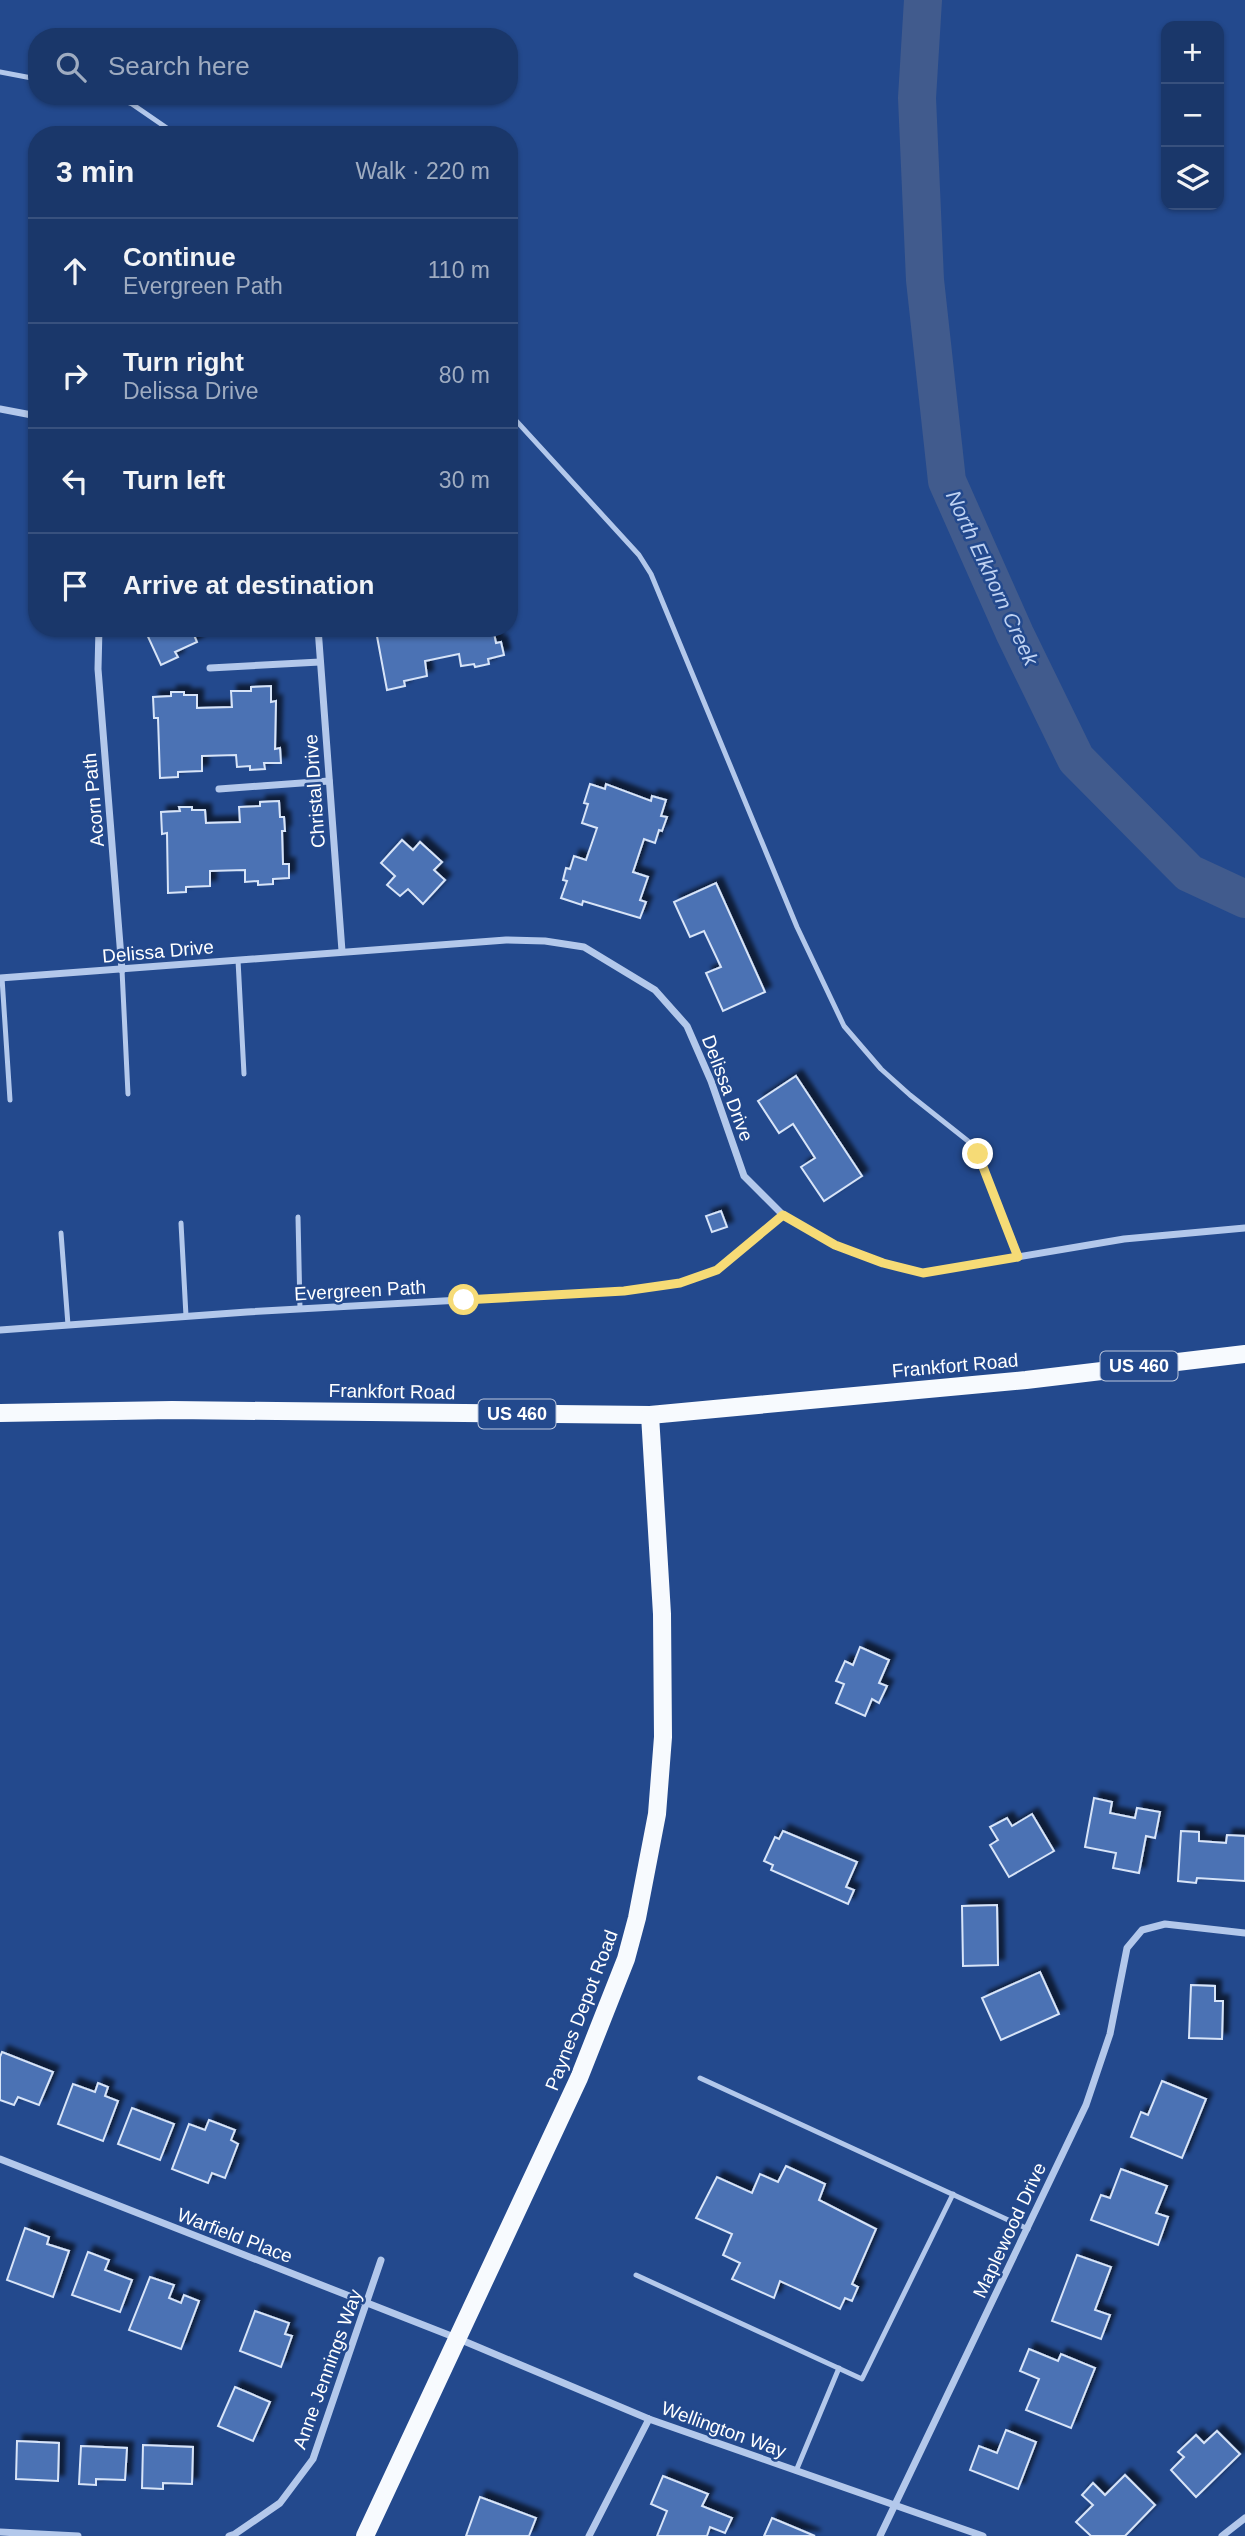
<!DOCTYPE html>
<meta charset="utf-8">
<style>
:root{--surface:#1a376a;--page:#274272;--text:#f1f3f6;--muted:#9facc1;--line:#38517e}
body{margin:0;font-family:Arial,sans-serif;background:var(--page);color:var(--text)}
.controls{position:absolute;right:21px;top:21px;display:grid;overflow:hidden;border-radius:14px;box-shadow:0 2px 5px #0004}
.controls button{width:63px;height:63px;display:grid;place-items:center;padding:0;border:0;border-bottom:2px solid var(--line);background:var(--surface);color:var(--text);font:35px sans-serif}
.stop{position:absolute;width:21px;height:21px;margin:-16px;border:5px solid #f6db76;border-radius:50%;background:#fff}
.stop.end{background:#f6db76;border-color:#fff;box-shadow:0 2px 7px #0008}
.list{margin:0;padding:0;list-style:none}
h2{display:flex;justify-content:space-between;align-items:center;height:91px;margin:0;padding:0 28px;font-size:30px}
h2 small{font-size:23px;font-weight:400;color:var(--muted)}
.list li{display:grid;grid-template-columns:46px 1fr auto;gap:21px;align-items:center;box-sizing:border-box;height:105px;padding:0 28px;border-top:2px solid var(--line)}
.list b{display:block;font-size:26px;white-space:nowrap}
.list p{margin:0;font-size:23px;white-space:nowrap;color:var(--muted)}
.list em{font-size:23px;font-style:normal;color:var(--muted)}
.icon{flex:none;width:38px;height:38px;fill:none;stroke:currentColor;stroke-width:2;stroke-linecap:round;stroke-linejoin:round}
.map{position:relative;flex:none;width:1245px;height:2536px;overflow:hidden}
.search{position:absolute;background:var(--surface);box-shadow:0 2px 5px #0004;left:28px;top:28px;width:490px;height:77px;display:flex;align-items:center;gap:18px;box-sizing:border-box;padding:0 24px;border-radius:28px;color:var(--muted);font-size:26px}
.panel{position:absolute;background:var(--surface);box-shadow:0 2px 5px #0004;left:28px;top:126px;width:490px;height:511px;border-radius:28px}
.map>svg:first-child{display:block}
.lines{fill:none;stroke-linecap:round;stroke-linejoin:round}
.river{stroke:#415b8d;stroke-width:38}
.building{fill:#4c72b4;stroke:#d7e4f8;stroke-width:2;filter:url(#shadow)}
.lane{stroke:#b3c8eb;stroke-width:5}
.street{stroke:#b3c8eb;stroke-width:7}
.primary{stroke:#f7fafe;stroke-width:18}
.route{stroke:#f6db76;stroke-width:9}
.labels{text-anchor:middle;stroke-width:5;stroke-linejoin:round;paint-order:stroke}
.shield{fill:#23498d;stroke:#bdc8dd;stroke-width:2}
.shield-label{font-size:18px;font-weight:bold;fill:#fff}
.street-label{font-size:19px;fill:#fff;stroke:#23498d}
.water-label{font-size:21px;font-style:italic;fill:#bfd2f2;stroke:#23498d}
</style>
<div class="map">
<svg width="1245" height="2536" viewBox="0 0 1245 2536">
<defs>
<filter id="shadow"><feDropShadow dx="6" dy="-6" stdDeviation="2" flood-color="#0009"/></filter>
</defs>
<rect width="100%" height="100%" fill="#23498d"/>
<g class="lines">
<path class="river" d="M 923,0 L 917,98 L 925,280 L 947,481 L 1015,634 L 1076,759 L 1189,873 L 1245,899"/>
</g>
<g class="building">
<path d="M 144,628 L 191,628 L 197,642 L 175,652 L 178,657 L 161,665 Z"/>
<path d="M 370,628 L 493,628 L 496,643 L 501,642 L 504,655 L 488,659 L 489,664 L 475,667 L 474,664 L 461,666 L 459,654 L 425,661 L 427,676 L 404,681 L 405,686 L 387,690 L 376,631 L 371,632 Z"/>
<path d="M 271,686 L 271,702 L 276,701 L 275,749 L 280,748 L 281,763 L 264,763 L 265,769 L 250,770 L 250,766 L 237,767 L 236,755 L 202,756 L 202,771 L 178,772 L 178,777 L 160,778 L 158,718 L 154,718 L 153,697 L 171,696 L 171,692 L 184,692 L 184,695 L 197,695 L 197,708 L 232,707 L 231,691 L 251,691 L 251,687 Z"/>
<path d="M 590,784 L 605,789 L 606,784 L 651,801 L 652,796 L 666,800 L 661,816 L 667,817 L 662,831 L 659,830 L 655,843 L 644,839 L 633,872 L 648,877 L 640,900 L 646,902 L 640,918 L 583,901 L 582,905 L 561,898 L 567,881 L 563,880 L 566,868 L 570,869 L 574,856 L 586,860 L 597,828 L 582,823 L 588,804 L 584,803 Z"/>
<path d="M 279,801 L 280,817 L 284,817 L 285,831 L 282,831 L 283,864 L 289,864 L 289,878 L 273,879 L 273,884 L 258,885 L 258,881 L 245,882 L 245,870 L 210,871 L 210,886 L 186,887 L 186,892 L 168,893 L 167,833 L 162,834 L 161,812 L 180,811 L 179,807 L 192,807 L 192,810 L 205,810 L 206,823 L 240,822 L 239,807 L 260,806 L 260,802 Z"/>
<path d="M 402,840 L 413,850 L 420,842 L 442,862 L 434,870 L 445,880 L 423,904 L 408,889 L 400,896 L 387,885 L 395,876 L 381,863 Z"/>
<path d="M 716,883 L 765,992 L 723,1011 L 706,973 L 721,967 L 704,931 L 690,937 L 674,902 Z"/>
<path d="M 796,1076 L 862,1176 L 824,1201 L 801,1167 L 815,1158 L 793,1124 L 779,1133 L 758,1101 Z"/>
<path d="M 721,1211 L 727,1227 L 712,1232 L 706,1216 Z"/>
<path d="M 860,1647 L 889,1660 L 879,1683 L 887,1686 L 879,1703 L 872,1699 L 865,1716 L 836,1703 L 844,1684 L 836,1681 L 845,1661 L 853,1665 Z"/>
<path d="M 1094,1798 L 1112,1802 L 1110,1813 L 1135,1818 L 1137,1808 L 1160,1812 L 1155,1838 L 1146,1836 L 1139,1873 L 1113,1868 L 1116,1853 L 1085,1847 Z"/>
<path d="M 1032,1814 L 1054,1851 L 1009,1877 L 990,1845 L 998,1840 L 990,1827 L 1007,1818 L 1012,1826 Z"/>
<path d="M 783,1831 L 857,1862 L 846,1887 L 854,1890 L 848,1904 L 771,1870 L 773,1865 L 764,1861 L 775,1837 L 779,1839 Z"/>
<path d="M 1181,1831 L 1199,1832 L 1199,1841 L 1226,1843 L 1227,1835 L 1245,1836 L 1245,1881 L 1197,1878 L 1196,1883 L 1178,1881 Z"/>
<path d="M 997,1905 L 998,1965 L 963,1966 L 962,1906 Z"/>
<path d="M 1040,1972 L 1059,2014 L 1001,2040 L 982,1998 Z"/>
<path d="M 1191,1985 L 1215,1986 L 1215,2001 L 1223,2001 L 1222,2039 L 1189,2038 Z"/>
<path d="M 2,2052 L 53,2072 L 39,2105 L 18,2097 L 14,2105 L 0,2100 L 0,2057 Z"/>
<path d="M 1162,2081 L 1206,2099 L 1182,2158 L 1131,2137 L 1141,2112 L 1148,2115 Z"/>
<path d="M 98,2083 L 108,2087 L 105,2096 L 118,2101 L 103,2141 L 58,2124 L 73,2084 L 95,2092 Z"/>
<path d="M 132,2108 L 174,2124 L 160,2160 L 118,2144 Z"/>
<path d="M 209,2120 L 235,2130 L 231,2140 L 238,2144 L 225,2178 L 212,2173 L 208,2183 L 172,2169 L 189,2124 L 205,2130 Z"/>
<path d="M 786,2166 L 825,2184 L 819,2200 L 876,2229 L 852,2284 L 858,2287 L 852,2301 L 845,2298 L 840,2309 L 780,2281 L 774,2298 L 732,2279 L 740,2263 L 723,2255 L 732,2234 L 696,2218 L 717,2177 L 752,2193 L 760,2174 L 778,2182 Z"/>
<path d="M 1121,2169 L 1167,2186 L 1156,2213 L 1168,2217 L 1158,2245 L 1091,2220 L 1101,2195 L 1110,2198 Z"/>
<path d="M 25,2228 L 49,2237 L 47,2244 L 69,2251 L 53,2297 L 7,2280 Z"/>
<path d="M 88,2252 L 109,2260 L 105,2270 L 132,2280 L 120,2312 L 72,2295 Z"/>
<path d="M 1077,2255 L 1111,2267 L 1095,2310 L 1110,2315 L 1101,2339 L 1052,2321 Z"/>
<path d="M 150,2277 L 174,2285 L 169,2298 L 181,2303 L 184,2295 L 199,2301 L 181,2349 L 129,2330 Z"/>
<path d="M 255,2311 L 289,2323 L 285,2334 L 292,2336 L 281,2367 L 240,2351 Z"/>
<path d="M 1029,2349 L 1058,2361 L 1061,2354 L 1095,2368 L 1071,2428 L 1026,2410 L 1039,2379 L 1020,2371 Z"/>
<path d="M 235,2387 L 270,2402 L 253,2441 L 218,2426 Z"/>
<path d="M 1006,2430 L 1036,2442 L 1018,2489 L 970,2470 L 979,2446 L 997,2453 Z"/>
<path d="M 1217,2431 L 1240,2454 L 1196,2497 L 1171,2470 L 1184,2457 L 1178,2452 L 1196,2435 L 1204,2443 Z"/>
<path d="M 17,2441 L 59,2443 L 58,2481 L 16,2479 Z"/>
<path d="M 143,2445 L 193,2447 L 192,2484 L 163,2483 L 163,2489 L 142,2488 Z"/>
<path d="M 81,2446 L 127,2448 L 125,2480 L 96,2479 L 96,2485 L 79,2484 Z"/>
<path d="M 1125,2475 L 1155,2505 L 1125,2536 L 1091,2536 L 1076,2522 L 1093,2505 L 1082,2495 L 1093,2483 L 1105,2495 Z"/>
<path d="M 663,2476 L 708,2494 L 702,2506 L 732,2518 L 725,2533 L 710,2527 L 707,2536 L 657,2536 L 667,2511 L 651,2504 Z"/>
<path d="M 480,2497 L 536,2518 L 529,2536 L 466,2536 Z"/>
<path d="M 772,2518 L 815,2536 L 764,2536 Z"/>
</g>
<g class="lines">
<g class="lane">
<path d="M 0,72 L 37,79"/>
<path d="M 112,96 L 132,104 L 177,135"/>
<path d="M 509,413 L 639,555 L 651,574 L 797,927 L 844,1026 L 881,1069 L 910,1095 L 973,1145 L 1018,1257"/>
<path d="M 238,960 L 244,1074"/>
<path d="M 122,970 L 128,1094"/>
<path d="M 2,978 L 10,1100"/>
<path d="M 298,1217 L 300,1309"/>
<path d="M 181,1223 L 186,1316"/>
<path d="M 61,1233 L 68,1325"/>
<path d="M 700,2078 L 1028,2229"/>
<path d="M 636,2275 L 862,2379 L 953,2194"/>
<path d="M 796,2471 L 839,2368"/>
</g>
<g class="street">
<path d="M 0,409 L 37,416"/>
<path d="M 99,628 L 98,669 L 122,970"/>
<path d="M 318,628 L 342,951"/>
<path d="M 210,668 L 320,662"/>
<path d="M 219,789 L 329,781"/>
<path d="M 0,978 L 506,940 L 545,941 L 584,947 L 655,990 L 687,1026 L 711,1081 L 744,1176 L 783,1215 L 835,1245 L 883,1263 L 923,1273 L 1124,1239 L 1245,1228"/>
<path d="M 0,1330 L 247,1312 L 624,1291 L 680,1283 L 717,1270 L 783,1215"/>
<path d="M 0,2159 L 459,2339 L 649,2419 L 983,2536"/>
<path d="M 0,2532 L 78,2536"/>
<path d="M 229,2536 L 235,2534 L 280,2503 L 313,2459 L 381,2260"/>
<path d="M 589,2536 L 649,2419"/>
<path d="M 880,2536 L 1086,2105 L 1110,2034 L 1127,1948 L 1142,1930 L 1165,1924 L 1245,1933"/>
<path d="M 1222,2536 L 1245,2518"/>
</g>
<g class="primary">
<path d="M 0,1413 L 172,1410 L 650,1415 L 1026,1380 L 1245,1354"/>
<path d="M 365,2536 L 579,2078 L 626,1959 L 637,1918 L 657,1814 L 663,1737 L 662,1614 L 650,1415"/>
</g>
</g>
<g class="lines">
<path class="route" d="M 464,1300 L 624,1291 L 680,1283 L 717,1270 L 783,1215 L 835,1245 L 883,1263 L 923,1273 L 1018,1257 L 978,1154"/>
</g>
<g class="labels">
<g class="shield">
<rect x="1100.5" y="1351.5" width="77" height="29" rx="5"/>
<rect x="478.5" y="1399.5" width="77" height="29" rx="5"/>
</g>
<g class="shield-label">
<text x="1139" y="1372">US 460</text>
<text x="517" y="1420">US 460</text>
</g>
<g class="street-label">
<text transform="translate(314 791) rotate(-94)" y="7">Christal Drive</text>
<text transform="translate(93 800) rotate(-95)" y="7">Acorn Path</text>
<text transform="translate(158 951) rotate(-5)" y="7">Delissa Drive</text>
<text transform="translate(728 1088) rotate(69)" y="7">Delissa Drive</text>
<text transform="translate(360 1290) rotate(-3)" y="7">Evergreen Path</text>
<text transform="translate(955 1365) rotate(-5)" y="7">Frankfort Road</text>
<text transform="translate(392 1391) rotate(1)" y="7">Frankfort Road</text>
<text transform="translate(581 2010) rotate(-69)" y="7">Paynes Depot Road</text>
<text transform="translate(1009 2230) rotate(-65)" y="7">Maplewood Drive</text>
<text transform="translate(235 2235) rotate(21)" y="7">Warfield Place</text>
<text transform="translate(327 2369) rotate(-70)" y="7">Anne Jennings Way</text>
<text transform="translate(724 2429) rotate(20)" y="7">Wellington Way</text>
</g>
<g class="water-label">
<text transform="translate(992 578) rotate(65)" y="7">North Elkhorn Creek</text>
</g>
</g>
</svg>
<div class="controls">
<button>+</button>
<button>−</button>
<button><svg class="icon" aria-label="layers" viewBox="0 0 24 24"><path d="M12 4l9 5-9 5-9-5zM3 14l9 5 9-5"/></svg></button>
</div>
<div class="stop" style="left:464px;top:1300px"></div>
<div class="stop end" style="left:978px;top:1154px"></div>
<div class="search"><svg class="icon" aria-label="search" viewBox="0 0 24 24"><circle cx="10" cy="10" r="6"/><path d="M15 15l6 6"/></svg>Search here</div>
<section class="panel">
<h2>3 min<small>Walk · 220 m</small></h2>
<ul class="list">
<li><svg class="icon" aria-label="ahead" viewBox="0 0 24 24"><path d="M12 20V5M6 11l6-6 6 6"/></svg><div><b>Continue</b><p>Evergreen Path</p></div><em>110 m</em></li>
<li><svg class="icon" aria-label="right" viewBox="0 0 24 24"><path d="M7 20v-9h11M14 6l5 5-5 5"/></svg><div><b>Turn right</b><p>Delissa Drive</p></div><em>80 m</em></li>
<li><svg class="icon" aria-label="left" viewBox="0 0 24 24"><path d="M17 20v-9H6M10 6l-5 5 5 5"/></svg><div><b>Turn left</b></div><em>30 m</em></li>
<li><svg class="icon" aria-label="arrive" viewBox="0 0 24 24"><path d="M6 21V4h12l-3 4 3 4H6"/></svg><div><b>Arrive at destination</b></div></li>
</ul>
</section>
</div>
